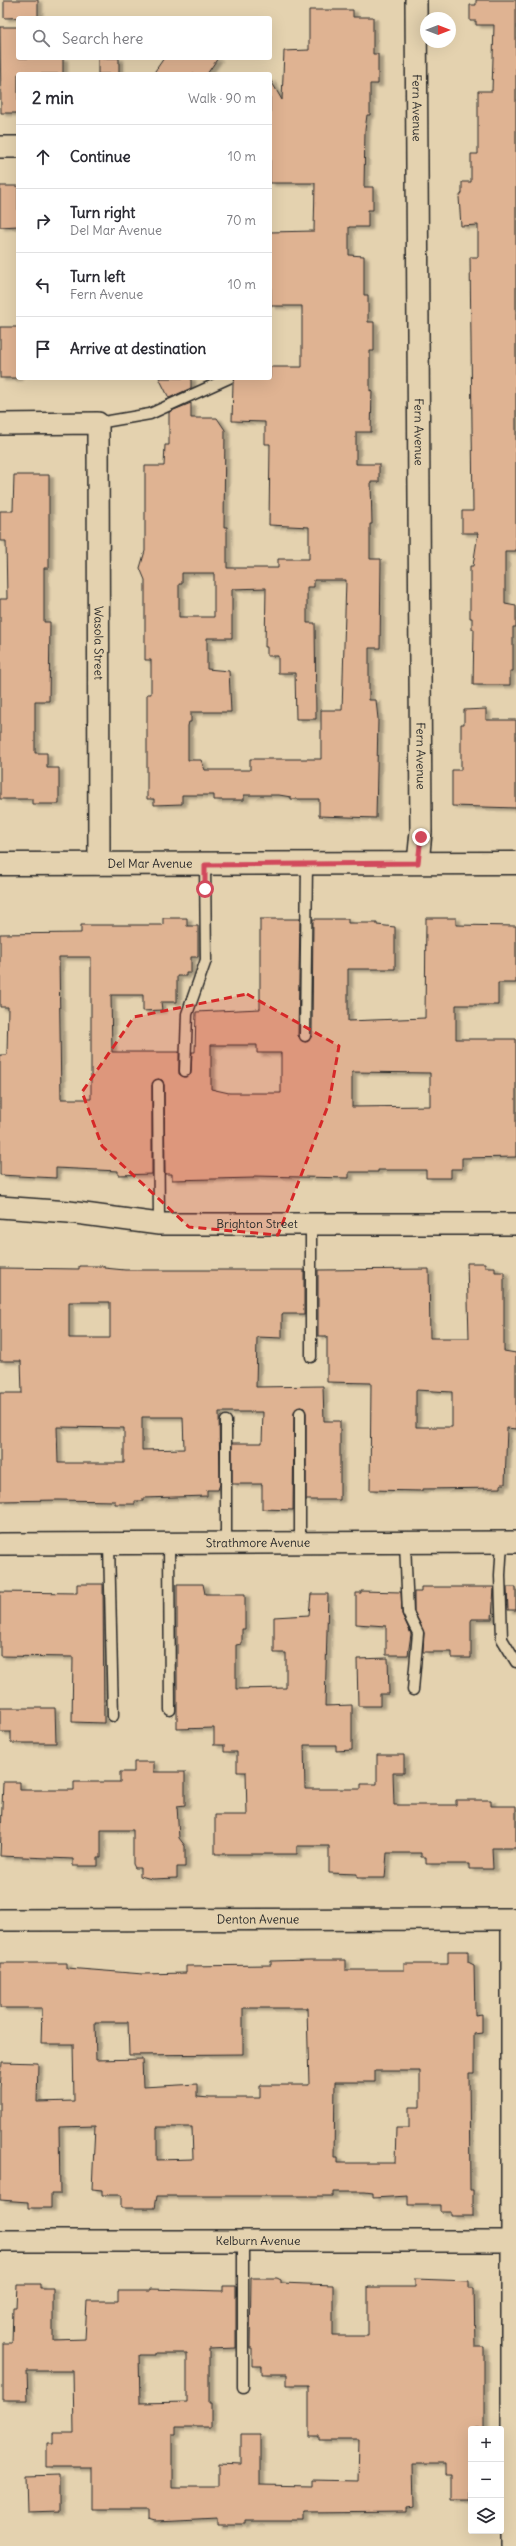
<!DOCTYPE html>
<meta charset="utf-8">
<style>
:root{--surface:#fff;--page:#f7f7f7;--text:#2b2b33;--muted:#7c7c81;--line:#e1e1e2}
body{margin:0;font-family:Delius,sans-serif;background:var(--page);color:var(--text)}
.controls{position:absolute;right:12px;bottom:12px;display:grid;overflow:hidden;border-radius:4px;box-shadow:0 4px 16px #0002}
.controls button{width:36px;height:36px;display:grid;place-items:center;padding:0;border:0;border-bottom:1px solid var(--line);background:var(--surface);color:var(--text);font:20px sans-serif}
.compass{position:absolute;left:420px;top:12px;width:36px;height:36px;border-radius:50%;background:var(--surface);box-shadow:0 4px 16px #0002;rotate:90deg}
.stop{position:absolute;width:12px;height:12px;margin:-9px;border:3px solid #d1495b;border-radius:50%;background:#fff}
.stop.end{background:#d1495b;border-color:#fff;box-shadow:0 1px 4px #0008}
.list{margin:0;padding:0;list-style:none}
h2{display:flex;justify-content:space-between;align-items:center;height:52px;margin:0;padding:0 16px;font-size:17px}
h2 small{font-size:13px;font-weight:400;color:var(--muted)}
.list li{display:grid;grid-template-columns:26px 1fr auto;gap:12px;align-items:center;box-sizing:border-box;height:64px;padding:0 16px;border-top:1px solid var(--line)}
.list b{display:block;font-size:15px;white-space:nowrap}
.list p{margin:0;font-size:13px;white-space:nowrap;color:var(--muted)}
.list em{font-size:13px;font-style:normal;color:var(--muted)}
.icon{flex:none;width:22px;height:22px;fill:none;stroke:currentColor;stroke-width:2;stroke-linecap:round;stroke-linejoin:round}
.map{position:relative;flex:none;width:516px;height:2546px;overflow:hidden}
.search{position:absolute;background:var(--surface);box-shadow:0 4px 16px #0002;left:16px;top:16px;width:256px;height:44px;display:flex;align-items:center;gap:10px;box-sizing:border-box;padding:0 14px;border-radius:4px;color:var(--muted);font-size:15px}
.panel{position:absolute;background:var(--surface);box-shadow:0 4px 16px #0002;left:16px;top:72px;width:256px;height:308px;border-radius:4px}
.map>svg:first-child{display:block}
.building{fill:#dfb392;stroke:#2b2b2b;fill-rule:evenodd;filter:url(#shadow)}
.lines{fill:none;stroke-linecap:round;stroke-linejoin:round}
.lane-casing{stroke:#2b2b2b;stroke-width:13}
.street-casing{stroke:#2b2b2b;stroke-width:24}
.secondary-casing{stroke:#2b2b2b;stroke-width:25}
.lane{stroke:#e4d2af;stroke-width:10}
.street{stroke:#e4d2af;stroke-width:21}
.secondary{stroke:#e4d2af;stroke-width:22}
.route{stroke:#d1495b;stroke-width:5}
.marked{fill:#d62828;fill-opacity:0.2;stroke:#d62828;stroke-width:3;stroke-dasharray:8 5;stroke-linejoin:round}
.labels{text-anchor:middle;stroke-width:4;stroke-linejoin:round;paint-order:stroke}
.street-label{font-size:12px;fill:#2b2b2b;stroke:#e4d2af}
</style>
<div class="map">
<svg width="516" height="2546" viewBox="0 0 516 2546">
<defs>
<filter id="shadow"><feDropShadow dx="4.5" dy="2.5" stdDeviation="1" flood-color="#0004"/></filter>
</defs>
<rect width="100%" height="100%" fill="#e4d2af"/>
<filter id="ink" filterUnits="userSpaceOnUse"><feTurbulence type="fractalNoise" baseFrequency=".025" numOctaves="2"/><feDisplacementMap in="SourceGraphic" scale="8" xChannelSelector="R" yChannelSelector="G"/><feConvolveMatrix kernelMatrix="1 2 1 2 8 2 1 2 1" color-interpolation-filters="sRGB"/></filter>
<g filter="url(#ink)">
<g class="building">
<path d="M 4,0 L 38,0 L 38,17 L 4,18 Z"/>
<path d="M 476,0 L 516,0 L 516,551 L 505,551 L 505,604 L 516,606 L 516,627 L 513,627 L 513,671 L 510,671 L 510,685 L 473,685 L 474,629 L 472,629 L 472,618 L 470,618 L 470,566 L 473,566 L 478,533 L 462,533 L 462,511 L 473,511 L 470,257 L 478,257 L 478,225 L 461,226 L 459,197 L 462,193 L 462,182 L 471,182 L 471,154 L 478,154 L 478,91 L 492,91 L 494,25 L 476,25 L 476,21 L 470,21 L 470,5 L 476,5 Z"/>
<path d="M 309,10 L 353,10 L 353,17 L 373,17 L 373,54 L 378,54 L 378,84 L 370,84 L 370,115 L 367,115 L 365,130 L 364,187 L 373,187 L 373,210 L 368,210 L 368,227 L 349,227 L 349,255 L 364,256 L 364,295 L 368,295 L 368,322 L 374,322 L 374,351 L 370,351 L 370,391 L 372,390 L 371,432 L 356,432 L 356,464 L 379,464 L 379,482 L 371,482 L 372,524 L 370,524 L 370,559 L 381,559 L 380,648 L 369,648 L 369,700 L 376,700 L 378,719 L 376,818 L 319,816 L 319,799 L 291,799 L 291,797 L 279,795 L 244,795 L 244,800 L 214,800 L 214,795 L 182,795 L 182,804 L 154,805 L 154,799 L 147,799 L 147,694 L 151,694 L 151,660 L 145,660 L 145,580 L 140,568 L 145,551 L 145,466 L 164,466 L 165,445 L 169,445 L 169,412 L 191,403 L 191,418 L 217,418 L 225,430 L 224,527 L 227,527 L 227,568 L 278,568 L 278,559 L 309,559 L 309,527 L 269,525 L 270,444 L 265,444 L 265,422 L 232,421 L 233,383 L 235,378 L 270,378 L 270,367 L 302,367 L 302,306 L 271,306 L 270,232 L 314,231 L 315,183 L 270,183 L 270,79 L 282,100 L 284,51 L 309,50 ZM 182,573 L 214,573 L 214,617 L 179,617 L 179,584 L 182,584 ZM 314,580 L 346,580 L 342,710 L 321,710 L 321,759 L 250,759 L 250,770 L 205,770 L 201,760 L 188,760 L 188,726 L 189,722 L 191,722 L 191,712 L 231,712 L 229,671 L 207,669 L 207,638 L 232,638 L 232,589 L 266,588 L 265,647 L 267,647 L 267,656 L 278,656 L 278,673 L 295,673 L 296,719 L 316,719 L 315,623 L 307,623 L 307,587 L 314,587 Z"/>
<path d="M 0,27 L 18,27 L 18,58 L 63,58 L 63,74 L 18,74 L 18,113 L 1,113 Z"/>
<rect x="98" y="58" width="21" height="16"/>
<path d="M 164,58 L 218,58 L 207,74 L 153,74 Z"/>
<path d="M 0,186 L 18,186 L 18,226 L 0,227 Z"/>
<rect x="0" y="327" width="18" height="51"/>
<path d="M 159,378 L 191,378 L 191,388 L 169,398 Z"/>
<path d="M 14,475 L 49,475 L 49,568 L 44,568 L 44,622 L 50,622 L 49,701 L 35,701 L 35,753 L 47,753 L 47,768 L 59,768 L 59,804 L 32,804 L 32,799 L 0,799 L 0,599 L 7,599 L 6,541 L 0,541 L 0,511 L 13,511 Z"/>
<path d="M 486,709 L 486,720 L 516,720 L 516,808 L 452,806 L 452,770 L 461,770 L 461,724 L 464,724 L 464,710 Z"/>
<path d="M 163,918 L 187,918 L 187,926 L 198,926 L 198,957 L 191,957 L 191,973 L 186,973 L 186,976 L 177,976 L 177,1002 L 161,1002 L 162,1010 L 143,1011 L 143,995 L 111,995 L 112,1052 L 179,1052 L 179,1074 L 185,1077 L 191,1074 L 192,1052 L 195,1052 L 196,1012 L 260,1009 L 260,919 L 300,919 L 298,1036 L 305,1042 L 308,1041 L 312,1036 L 313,919 L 348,919 L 348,923 L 377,923 L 377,925 L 395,927 L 395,969 L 348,969 L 348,1021 L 425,1018 L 426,918 L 456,918 L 456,925 L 516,926 L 516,983 L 498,983 L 498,1005 L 456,1005 L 456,1039 L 516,1039 L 516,1157 L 462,1158 L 462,1169 L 451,1169 L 451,1178 L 426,1178 L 426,1170 L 378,1170 L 378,1172 L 349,1172 L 349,1178 L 254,1176 L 254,1178 L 172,1180 L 172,1174 L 165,1174 L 164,1085 L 162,1080 L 158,1079 L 152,1085 L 152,1174 L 118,1175 L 118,1171 L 56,1168 L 56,1178 L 0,1175 L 0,1055 L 7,1055 L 8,1007 L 0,1007 L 0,934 L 81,933 L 81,925 L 163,925 ZM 59,957 L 91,957 L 91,1099 L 61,1099 ZM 211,1045 L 257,1045 L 257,1053 L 281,1053 L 281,1093 L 229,1093 L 211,1089 ZM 352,1072 L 430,1073 L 430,1106 L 352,1107 Z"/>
<path d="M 467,1263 L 485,1263 L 485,1267 L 495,1267 L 495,1272 L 504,1272 L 504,1351 L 516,1353 L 516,1429 L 507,1428 L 505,1484 L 501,1484 L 501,1488 L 422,1489 L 422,1491 L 370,1490 L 371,1383 L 327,1382 L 327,1336 L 318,1336 L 318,1270 L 429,1269 L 430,1338 L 469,1338 ZM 416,1390 L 452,1392 L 452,1427 L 416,1427 Z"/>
<path d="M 79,1266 L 104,1266 L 104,1268 L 125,1270 L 304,1270 L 304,1314 L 282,1314 L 282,1338 L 257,1337 L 256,1387 L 323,1386 L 324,1421 L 340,1421 L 340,1500 L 306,1500 L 306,1413 L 304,1408 L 300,1407 L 294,1413 L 293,1510 L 262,1509 L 262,1484 L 232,1484 L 232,1443 L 262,1443 L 263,1412 L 219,1412 L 220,1484 L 218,1490 L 207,1490 L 207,1496 L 143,1498 L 143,1501 L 135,1501 L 135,1504 L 115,1504 L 115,1501 L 58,1500 L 0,1501 L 0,1393 L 22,1393 L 21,1361 L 0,1361 L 0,1268 L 79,1269 ZM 69,1302 L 110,1302 L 110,1338 L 69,1338 ZM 142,1417 L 183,1417 L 184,1449 L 142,1450 ZM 57,1427 L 124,1428 L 124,1463 L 58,1463 Z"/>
<path d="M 77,1584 L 103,1584 L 104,1723 L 72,1722 L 73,1657 L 0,1656 L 0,1592 L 77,1593 Z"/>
<path d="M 177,1584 L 203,1584 L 205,1594 L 245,1594 L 245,1629 L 242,1629 L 242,1644 L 236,1645 L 236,1689 L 286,1688 L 286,1653 L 274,1653 L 274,1617 L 309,1615 L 311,1594 L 328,1594 L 325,1706 L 352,1705 L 352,1750 L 336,1751 L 336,1745 L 304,1745 L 305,1789 L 361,1789 L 361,1784 L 377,1784 L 377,1755 L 404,1755 L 404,1773 L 393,1773 L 394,1805 L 456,1805 L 456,1800 L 491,1800 L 491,1806 L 516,1806 L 516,1848 L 492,1848 L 493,1869 L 469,1869 L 469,1864 L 426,1864 L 426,1857 L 421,1857 L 421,1853 L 387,1853 L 385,1878 L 357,1878 L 357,1874 L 329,1873 L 329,1846 L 297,1846 L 297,1854 L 215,1854 L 215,1815 L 247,1815 L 246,1772 L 237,1772 L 237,1752 L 224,1752 L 224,1745 L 214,1745 L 214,1728 L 177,1729 Z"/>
<path d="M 421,1587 L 494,1587 L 492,1619 L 472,1619 L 471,1621 L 471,1658 L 452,1658 L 452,1652 L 423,1652 L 424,1633 L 414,1611 L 414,1592 L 421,1592 Z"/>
<path d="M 507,1587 L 516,1587 L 516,1610 L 508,1610 Z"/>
<path d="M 361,1591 L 401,1592 L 402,1614 L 411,1634 L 408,1655 L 386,1655 L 386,1626 L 356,1624 L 356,1593 L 361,1593 Z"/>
<path d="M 388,1658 L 389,1694 L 380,1694 L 380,1706 L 358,1706 L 357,1659 Z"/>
<path d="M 0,1708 L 55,1708 L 56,1743 L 11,1743 L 11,1732 L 0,1732 Z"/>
<path d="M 134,1762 L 154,1762 L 154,1772 L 185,1772 L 185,1805 L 177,1806 L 179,1838 L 185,1846 L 185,1867 L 177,1867 L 177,1878 L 152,1879 L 140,1876 L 140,1868 L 135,1868 L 133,1864 L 133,1830 L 101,1830 L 101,1858 L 98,1858 L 98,1866 L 73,1866 L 73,1859 L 0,1856 L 3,1782 L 20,1782 L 20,1790 L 74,1790 L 74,1782 L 120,1782 L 120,1772 L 134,1772 Z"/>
<path d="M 448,1951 L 468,1951 L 468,1962 L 474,1965 L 475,2015 L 482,2014 L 482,2033 L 474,2034 L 474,2073 L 469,2073 L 470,2190 L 473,2190 L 473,2216 L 451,2216 L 451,2212 L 440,2212 L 440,2205 L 408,2205 L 408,2196 L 373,2198 L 373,2193 L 365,2192 L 333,2192 L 333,2196 L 157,2196 L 155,2208 L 121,2208 L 121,2195 L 102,2195 L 102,2190 L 92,2189 L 95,2126 L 59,2127 L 60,2194 L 51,2194 L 51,2208 L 28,2208 L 28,2202 L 0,2200 L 0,2088 L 2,2062 L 38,2063 L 37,2102 L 74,2101 L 73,2044 L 41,2044 L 42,2008 L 0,2008 L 0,1963 L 67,1963 L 67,1968 L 143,1974 L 186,1973 L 186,1966 L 271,1965 L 271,1961 L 310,1960 L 345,1960 L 345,1970 L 404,1970 L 404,1964 L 448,1964 ZM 243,2008 L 307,2008 L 309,2085 L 260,2085 L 260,2098 L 210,2098 L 197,2097 L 197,2084 L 143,2087 L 142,2059 L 96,2060 L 95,2022 L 128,2022 L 129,2055 L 243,2054 ZM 375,2071 L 420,2071 L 420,2107 L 409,2107 L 409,2128 L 396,2128 L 395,2163 L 338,2163 L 338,2157 L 334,2157 L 335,2082 L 375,2082 ZM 157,2127 L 192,2127 L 193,2159 L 157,2160 Z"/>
<path d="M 251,2278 L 277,2278 L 281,2280 L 281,2283 L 333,2285 L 333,2336 L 368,2336 L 368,2287 L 415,2287 L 415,2279 L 469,2281 L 469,2288 L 474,2288 L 475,2347 L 484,2347 L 484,2429 L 471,2429 L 471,2500 L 451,2500 L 451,2475 L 445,2475 L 445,2464 L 413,2464 L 414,2507 L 406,2508 L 406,2512 L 304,2513 L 304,2521 L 244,2521 L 244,2524 L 217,2524 L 217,2518 L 156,2521 L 149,2519 L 149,2510 L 92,2510 L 92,2467 L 47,2467 L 47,2443 L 53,2443 L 53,2433 L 74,2433 L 73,2371 L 27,2371 L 28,2400 L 3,2400 L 3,2343 L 12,2343 L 13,2307 L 16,2307 L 17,2284 L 40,2284 L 40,2288 L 53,2288 L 53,2340 L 85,2339 L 87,2301 L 118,2301 L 118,2291 L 150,2291 L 150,2289 L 223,2291 L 223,2286 L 236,2286 L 236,2348 L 209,2349 L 209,2403 L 211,2403 L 211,2427 L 176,2427 L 176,2435 L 172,2435 L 172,2487 L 218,2487 L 218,2464 L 241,2465 L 241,2434 L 260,2434 L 260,2485 L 312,2486 L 312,2480 L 358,2481 L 359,2440 L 319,2440 L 319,2436 L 309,2436 L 309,2385 L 287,2385 L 287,2374 L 262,2374 L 262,2366 L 252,2366 L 252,2348 L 250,2348 ZM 155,2353 L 187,2353 L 187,2402 L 140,2403 L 139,2355 L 155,2355 Z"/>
<path d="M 59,2475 L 59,2511 L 27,2512 L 26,2476 Z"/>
</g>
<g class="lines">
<g class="lane-casing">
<g id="lane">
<path d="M 98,423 L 150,414 L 229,378"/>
<path d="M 305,1036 L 307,864"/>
<path d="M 185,1071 L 187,1014 L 206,960 L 205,865"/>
<path d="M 158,1085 L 159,1224"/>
<path d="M 311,1224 L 311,1357"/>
<path d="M 300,1413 L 300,1543"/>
<path d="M 226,1421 L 226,1543"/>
<path d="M 405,1542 L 408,1613 L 418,1633 L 413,1690"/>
<path d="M 502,1542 L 500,1575 L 502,1639 L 516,1662"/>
<path d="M 109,1544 L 113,1716"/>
<path d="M 169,1544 L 170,1710"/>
<path d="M 243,2241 L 243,2387"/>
</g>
</g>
<g class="street-casing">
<g id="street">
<path id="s1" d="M 416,0 L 421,832 L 418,863"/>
<path d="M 0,147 L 18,147"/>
<path id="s2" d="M 0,424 L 98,423 L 99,864"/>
<path id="s3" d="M 0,1207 L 69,1212 L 159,1224 L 516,1224"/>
<path id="s4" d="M 0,1544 L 516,1542"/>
<path d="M 512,1919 L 512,2546"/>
<path id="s5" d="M 0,1920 L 516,1919"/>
<path id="s6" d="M 0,2241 L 516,2241"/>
</g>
</g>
<g class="secondary-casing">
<g id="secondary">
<path id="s7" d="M 0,864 L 516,863"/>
</g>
</g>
<use href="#lane" class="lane"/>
<use href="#street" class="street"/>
<use href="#secondary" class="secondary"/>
</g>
</g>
<g class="lines" filter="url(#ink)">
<path class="route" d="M 205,889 L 205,865 L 418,863 L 421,837"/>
</g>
<path class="marked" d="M 247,994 L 339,1046 L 329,1103 L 278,1235 L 189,1227 L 102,1146 L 82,1092 L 134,1017 Z"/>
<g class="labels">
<g class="street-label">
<text dy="4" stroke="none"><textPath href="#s1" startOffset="108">Fern Avenue</textPath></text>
<text dy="4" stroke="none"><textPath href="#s1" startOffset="432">Fern Avenue</textPath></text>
<text dy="4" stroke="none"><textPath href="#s2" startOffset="318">Wasola Street</textPath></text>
<text dy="4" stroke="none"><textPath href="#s1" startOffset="756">Fern Avenue</textPath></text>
<text dy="4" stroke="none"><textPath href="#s7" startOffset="150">Del Mar Avenue</textPath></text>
<text dy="4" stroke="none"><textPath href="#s3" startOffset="258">Brighton Street</textPath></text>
<text dy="4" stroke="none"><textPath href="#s4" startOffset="258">Strathmore Avenue</textPath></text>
<text dy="4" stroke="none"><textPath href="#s5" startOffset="258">Denton Avenue</textPath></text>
<text dy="4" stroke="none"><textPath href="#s6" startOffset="258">Kelburn Avenue</textPath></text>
</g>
</g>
</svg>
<div class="controls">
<button>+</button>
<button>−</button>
<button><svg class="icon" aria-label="layers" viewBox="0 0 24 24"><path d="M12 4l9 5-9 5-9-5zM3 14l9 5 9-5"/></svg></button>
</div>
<svg class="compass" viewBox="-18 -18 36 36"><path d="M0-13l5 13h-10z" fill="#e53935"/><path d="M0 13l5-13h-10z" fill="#7c7c81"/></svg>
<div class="stop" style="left:205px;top:889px"></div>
<div class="stop end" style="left:421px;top:837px"></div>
<div class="search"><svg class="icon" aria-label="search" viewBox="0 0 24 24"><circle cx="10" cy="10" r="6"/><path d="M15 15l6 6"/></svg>Search here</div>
<section class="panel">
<h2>2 min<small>Walk · 90 m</small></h2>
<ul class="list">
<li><svg class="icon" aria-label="ahead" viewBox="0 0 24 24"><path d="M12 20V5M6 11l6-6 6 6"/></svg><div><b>Continue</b></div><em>10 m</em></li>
<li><svg class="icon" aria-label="right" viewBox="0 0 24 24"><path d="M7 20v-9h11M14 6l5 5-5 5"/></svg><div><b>Turn right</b><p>Del Mar Avenue</p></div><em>70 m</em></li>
<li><svg class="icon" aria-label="left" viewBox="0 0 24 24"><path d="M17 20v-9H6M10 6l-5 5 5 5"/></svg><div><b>Turn left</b><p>Fern Avenue</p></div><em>10 m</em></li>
<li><svg class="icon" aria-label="arrive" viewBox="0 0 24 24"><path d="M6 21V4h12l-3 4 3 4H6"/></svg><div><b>Arrive at destination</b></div></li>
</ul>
</section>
</div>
